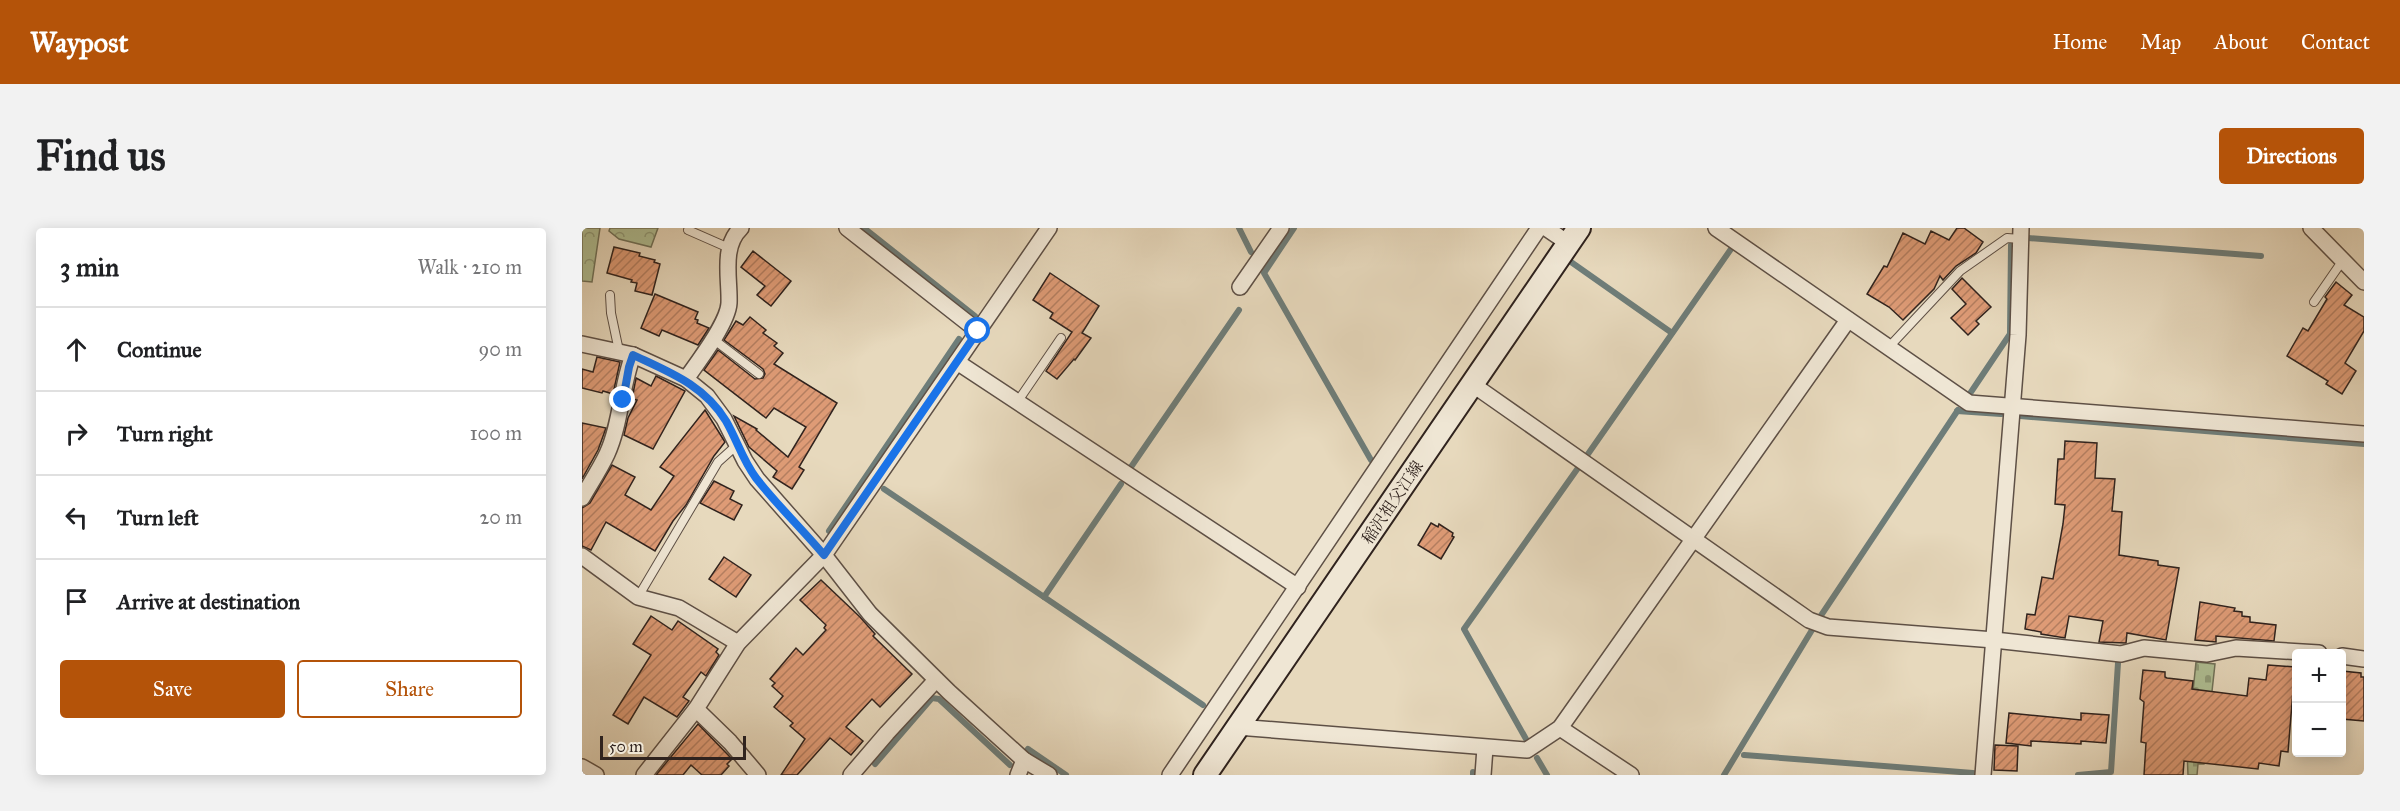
<!DOCTYPE html>
<meta charset="utf-8">
<style>
:root{--surface:#fff;--page:#f2f2f2;--text:#202124;--muted:#757577;--line:#e0e0e0;--accent:#b45309}
body{margin:0;font-family:"IM FELL Great Primer","Noto Serif JP",serif;background:var(--page);color:var(--text)}
.controls{position:absolute;right:18px;bottom:18px;display:grid;overflow:hidden;border-radius:6px;box-shadow:0 3px 15px #0003}
.controls button{width:54px;height:54px;display:grid;place-items:center;padding:0;border:0;border-bottom:2px solid var(--line);background:var(--surface);color:var(--text);font:30px sans-serif}
.scale{position:absolute;left:18px;bottom:15px;width:146px;box-sizing:border-box;padding-left:6px;border:3px solid #30231e;border-top:0;font-size:16px;line-height:21px;white-space:nowrap;color:#30231e;-webkit-text-stroke:4px #efe6d4;paint-order:stroke}
.stop{position:absolute;width:18px;height:18px;margin:-14px;border:4px solid #1a73e8;border-radius:50%;background:#fff}
.stop.end{background:#1a73e8;border-color:#fff;box-shadow:0 2px 6px #0008}
.list{margin:0;padding:0;list-style:none}
h2{display:flex;justify-content:space-between;align-items:center;height:78px;margin:0;padding:0 24px;font-size:26px}
h2 small{font-size:20px;font-weight:400;color:var(--muted)}
.list li{display:grid;grid-template-columns:39px 1fr auto;gap:18px;align-items:center;box-sizing:border-box;height:84px;padding:0 24px;border-top:2px solid var(--line)}
.list b{display:block;font-size:22px;white-space:nowrap}
.list em{font-size:20px;font-style:normal;color:var(--muted)}
.actions{display:flex;gap:12px;padding:18px 24px}
.actions a{flex:1;padding:14px 0;border:2px solid var(--accent);border-radius:6px;text-align:center;font-size:21px;color:var(--accent)}
.actions .main{background:var(--accent);color:#fff}
.icon{flex:none;width:33px;height:33px;fill:none;stroke:currentColor;stroke-width:2;stroke-linecap:round;stroke-linejoin:round}
.map{position:relative;flex:none;width:1782px;height:547px;overflow:hidden;border-radius:6px}
header{display:flex;align-items:center;gap:36px;box-sizing:border-box;height:84px;padding:0 30px;background:var(--accent);color:#fff}
header strong{font-size:28px}
nav{display:flex;gap:33px;margin-inline-start:auto;font-size:21px}
.intro{display:flex;align-items:center;justify-content:space-between;box-sizing:border-box;height:144px;padding:0 36px}
h1{margin:0;font-size:42px}
.button{padding:15px 27px;border-radius:6px;background:var(--accent);color:#fff;font-size:21px;font-weight:700}
main{display:flex;gap:36px;padding:0 36px}
aside{flex:1;background:var(--surface);border-radius:6px;box-shadow:0 3px 15px #0003}
.map>svg:first-child{display:block}
.forest{fill:url(#forest-crowns);stroke:#70725a;stroke-width:1.5}
.cemetery{fill:url(#cemetery-stones);stroke:#70725a;stroke-width:1.5}
.lines{fill:none;stroke-linecap:round;stroke-linejoin:round}
.stream{stroke:#6e7d79;stroke-width:6}
.building{fill:url(#building-hatch);stroke:#30231e;stroke-width:1.5}
.lane-casing{stroke:#5e5046;stroke-width:10}
.street-casing{stroke:#5e5046;stroke-width:18}
.secondary-casing{stroke:#30231e;stroke-width:26}
.lane{stroke:#efe6d4;stroke-width:8}
.street{stroke:#efe6d4;stroke-width:15}
.secondary{stroke:#efe6d4;stroke-width:22}
.route{stroke:#1a73e8;stroke-width:8}
.labels{text-anchor:middle;stroke-width:4.5;stroke-linejoin:round;paint-order:stroke}
.street-label{font-size:16px;fill:#30231e;stroke:#efe6d4}
</style>
<header>
<strong>Waypost</strong>
<nav><a>Home</a><a>Map</a><a>About</a><a>Contact</a></nav>
</header>
<div class="intro"><h1>Find us</h1><a class="button">Directions</a></div>
<main>
<aside>
<h2>3 min<small>Walk · 210 m</small></h2>
<ul class="list">
<li><svg class="icon" aria-label="ahead" viewBox="0 0 24 24"><path d="M12 20V5M6 11l6-6 6 6"/></svg><div><b>Continue</b></div><em>90 m</em></li>
<li><svg class="icon" aria-label="right" viewBox="0 0 24 24"><path d="M7 20v-9h11M14 6l5 5-5 5"/></svg><div><b>Turn right</b></div><em>100 m</em></li>
<li><svg class="icon" aria-label="left" viewBox="0 0 24 24"><path d="M17 20v-9H6M10 6l-5 5 5 5"/></svg><div><b>Turn left</b></div><em>20 m</em></li>
<li><svg class="icon" aria-label="arrive" viewBox="0 0 24 24"><path d="M6 21V4h12l-3 4 3 4H6"/></svg><div><b>Arrive at destination</b></div></li>
</ul>
<div class="actions"><a class="main">Save</a><a>Share</a></div>
</aside>
<div class="map">
<svg width="1782" height="547" viewBox="0 0 1782 547">
<defs>
<pattern id="forest-crowns" width="20" height="18" patternUnits="userSpaceOnUse" patternTransform="scale(1.5)"><rect width="20" height="18" fill="#b0c095"/><path d="M2 6a3 3 0 1 1 6 0M12 15a3 3 0 1 1 6 0" fill="none" stroke="#909c79"/></pattern>
<pattern id="cemetery-stones" width="16" height="16" patternUnits="userSpaceOnUse" patternTransform="scale(1.5)"><rect width="16" height="16" fill="#b0c095"/><path d="M2 7V4a2 2 0 0 1 4 0v3zM10 15v-3a2 2 0 0 1 4 0v3z" fill="#909c79"/></pattern>
<pattern id="building-hatch" width="6" height="6" patternUnits="userSpaceOnUse" patternTransform="scale(1.5)"><rect width="6" height="6" fill="#de9b76"/><path d="M-1 1l2-2M0 6l6-6M5 7l2-2" fill="none" stroke="#b47e60"/></pattern>
</defs>
<rect width="100%" height="100%" fill="#e7d9bd"/>
<filter id="stains"><feTurbulence type="fractalNoise" baseFrequency=".00333" numOctaves="4"/><feColorMatrix values="0 0 0 0 .2 0 0 0 0 .09 0 0 0 0 .02 0 0 0 .5 -.17"/></filter>
<radialGradient id="worn" r=".72"><stop offset=".6" stop-color="#630" stop-opacity="0"/><stop offset="1" stop-color="#630" stop-opacity=".3"/></radialGradient>
<g class="forest">
<path d="M 0,0 L 18,0 L 10,54 L 0,53 Z"/>
<path d="M 28,0 L 76,0 L 69,19 L 37,11 L 27,3 Z"/>
</g>
<path class="cemetery" d="M 1614,434 L 1633,436 L 1622,536 L 1616,536 L 1615,547 L 1606,547 L 1605,522 Z"/>
<g class="lines">
<g class="stream">
<path d="M 282,0 L 393,88"/>
<path d="M 657,0 L 669,24"/>
<path d="M 712,0 L 682,45 L 789,232"/>
<path d="M 1446,10 L 1679,28"/>
<path d="M 989,34 L 1090,105"/>
<path d="M 1389,164 L 1428,106 L 1429,17"/>
<path d="M 1375,183 L 1419,186"/>
<path d="M 1438,188 L 1782,216"/>
<path d="M 1006,226 L 1149,21"/>
<path d="M 549,239 L 657,82"/>
<path d="M 302,261 L 462,369 L 539,256"/>
<path d="M 247,303 L 377,111"/>
<path d="M 462,369 L 621,477"/>
<path d="M 1238,389 L 1376,182"/>
<path d="M 944,511 L 882,401 L 996,240"/>
<path d="M 446,521 L 484,547"/>
<path d="M 1162,527 L 1391,545"/>
<path d="M 955,530 L 965,547"/>
<path d="M 293,536 L 350,470 L 357,471 L 428,537"/>
<path d="M 891,547 L 891,544"/>
<path d="M 1142,547 L 1230,402"/>
<path d="M 1496,547 L 1529,544 L 1536,435"/>
</g>
</g>
<g class="building">
<path d="M 1375,0 L 1382,0 L 1401,14 L 1394,25 L 1374,38 L 1361,52 L 1358,48 L 1352,61 L 1321,92 L 1307,79 L 1285,66 L 1302,38 L 1305,39 L 1321,5 L 1343,16 L 1349,3 L 1367,12 Z"/>
<path d="M 32,19 L 58,25 L 57,28 L 73,32 L 72,34 L 78,36 L 70,67 L 53,63 L 55,55 L 49,54 L 50,52 L 25,45 Z"/>
<path d="M 171,23 L 209,53 L 189,78 L 175,67 L 183,58 L 159,39 Z"/>
<path d="M 468,45 L 517,78 L 500,105 L 509,110 L 493,132 L 492,131 L 475,151 L 464,143 L 490,104 L 468,90 L 471,85 L 451,72 Z"/>
<path d="M 1380,50 L 1409,79 L 1394,93 L 1397,96 L 1386,107 L 1369,90 L 1384,76 L 1370,61 Z"/>
<path d="M 1754,54 L 1770,67 L 1762,77 L 1782,89 L 1782,103 L 1763,135 L 1774,143 L 1760,166 L 1744,156 L 1746,153 L 1705,128 L 1721,100 L 1726,103 L 1745,71 L 1743,69 Z"/>
<path d="M 73,66 L 116,84 L 113,91 L 116,92 L 115,95 L 127,100 L 116,117 L 80,102 L 77,108 L 59,100 Z"/>
<path d="M 168,89 L 184,102 L 181,105 L 195,115 L 192,118 L 201,125 L 192,136 L 255,175 L 217,239 L 222,242 L 210,261 L 191,249 L 195,243 L 167,219 L 152,188 L 175,201 L 174,202 L 206,229 L 224,199 L 192,180 L 184,190 L 122,142 L 136,122 L 173,151 L 181,150 L 183,146 L 181,141 L 142,112 L 154,93 L 161,97 Z"/>
<path d="M 15,129 L 38,134 L 31,166 L 21,163 L 20,165 L 0,160 L 0,141 L 11,144 Z"/>
<path d="M 74,148 L 103,163 L 71,221 L 42,207 L 46,190 L 55,172 L 50,171 L 54,150 L 69,158 Z"/>
<path d="M 123,182 L 143,214 L 132,228 L 104,277 L 91,293 L 73,323 L 24,294 L 9,322 L 0,318 L 0,280 L 8,275 L 30,237 L 53,249 L 43,267 L 69,282 L 92,248 L 78,239 Z"/>
<path d="M 0,195 L 24,200 L 16,222 L 0,251 Z"/>
<path d="M 1483,213 L 1515,215 L 1513,250 L 1533,251 L 1530,283 L 1540,284 L 1537,327 L 1576,333 L 1576,337 L 1597,340 L 1584,412 L 1545,405 L 1544,415 L 1517,414 L 1521,393 L 1487,388 L 1483,410 L 1459,406 L 1459,404 L 1443,401 L 1445,386 L 1453,387 L 1460,349 L 1471,351 L 1481,296 L 1483,277 L 1473,276 L 1476,231 L 1482,231 Z"/>
<path d="M 132,253 L 152,263 L 148,271 L 160,277 L 152,292 L 118,275 Z"/>
<path d="M 849,295 L 856,299 L 857,296 L 871,305 L 870,308 L 872,309 L 859,331 L 836,317 Z"/>
<path d="M 142,329 L 169,347 L 154,369 L 127,351 Z"/>
<path d="M 239,352 L 278,389 L 293,406 L 291,408 L 330,446 L 298,479 L 290,471 L 264,499 L 281,513 L 269,527 L 248,510 L 215,547 L 199,547 L 223,511 L 208,498 L 211,495 L 192,479 L 201,468 L 190,458 L 193,455 L 188,451 L 214,420 L 221,427 L 244,402 L 242,400 L 244,397 L 218,372 Z"/>
<path d="M 1618,374 L 1653,380 L 1652,383 L 1660,384 L 1660,388 L 1668,389 L 1668,394 L 1694,397 L 1692,413 L 1634,408 L 1634,414 L 1613,412 Z"/>
<path d="M 69,388 L 90,402 L 96,393 L 136,421 L 134,424 L 137,427 L 124,448 L 119,444 L 101,469 L 107,473 L 95,489 L 62,469 L 46,496 L 31,487 L 69,427 L 51,416 Z"/>
<path d="M 1686,437 L 1713,439 L 1706,524 L 1699,523 L 1697,538 L 1677,535 L 1676,541 L 1602,533 L 1601,547 L 1562,547 L 1564,515 L 1559,514 L 1562,474 L 1558,471 L 1561,442 L 1583,444 L 1583,449 L 1585,450 L 1611,453 L 1610,461 L 1665,468 L 1667,450 L 1684,452 Z"/>
<path d="M 1760,443 L 1779,445 L 1779,449 L 1782,449 L 1782,493 L 1760,491 Z"/>
<path d="M 1427,485 L 1499,492 L 1499,485 L 1527,487 L 1524,515 L 1499,513 L 1499,516 L 1449,513 L 1449,518 L 1424,515 Z"/>
<path d="M 116,496 L 150,531 L 145,536 L 147,538 L 139,547 L 120,547 L 109,537 L 101,547 L 74,547 Z"/>
<path d="M 1413,517 L 1436,518 L 1435,543 L 1412,542 Z"/>
</g>
<g class="lines">
<g class="lane-casing">
<g id="lane">
<path d="M 106,2 L 147,20"/>
<path d="M 28,67 L 29,85 L 37,123"/>
<path d="M 1732,74 L 1761,32"/>
<path d="M 131,111 L 177,146"/>
<path d="M 1306,120 L 1378,43 L 1425,10 L 1439,11"/>
<path d="M 436,173 L 479,110"/>
<path d="M 56,369 L 136,234 L 155,217"/>
</g>
</g>
<g class="street-casing">
<g id="street">
<path d="M 265,0 L 396,103"/>
<path d="M 964,0 L 986,15"/>
<path d="M 1134,0 L 1387,175 L 1782,206"/>
<path d="M 1729,0 L 1782,54"/>
<path d="M 658,59 L 699,0"/>
<path d="M 0,116 L 51,127 L 104,151 L 125,168 L 142,191 L 163,233 L 175,251 L 242,327 L 288,386 L 367,464 L 442,532 L 467,547"/>
<path d="M 375,134 L 716,359"/>
<path d="M 104,151 C 116,134 146,95 147,75 C 148,51 139,19 159,0"/>
<path d="M 890,156 L 1227,392 L 1246,399 L 1412,412 L 1539,426 L 1562,420 L 1625,426 L 1654,420 L 1737,425"/>
<path d="M 0,270 C 8,256 18,241 25,226 C 39,195 39,159 51,127"/>
<path d="M 0,328 L 56,369 L 97,380 L 156,415"/>
<path d="M 1760,428 L 1782,431"/>
<path d="M 655,499 L 945,522 L 978,500 L 1266,92"/>
<path d="M 978,500 L 1049,547"/>
<path d="M 0,539 L 14,547"/>
<path d="M 62,547 L 114,481"/>
<path d="M 176,547 L 148,514 L 114,481 L 156,415 L 242,327 L 467,0"/>
<path d="M 269,547 L 305,505 L 354,452"/>
<path d="M 436,547 L 442,532"/>
<path d="M 588,547 L 957,0"/>
<path d="M 901,547 L 903,520"/>
<path d="M 1401,547 L 1436,107 L 1439,0"/>
</g>
</g>
<g class="secondary-casing">
<path id="secondary" d="M 623,547 L 997,0"/>
</g>
<use href="#lane" class="lane"/>
<use href="#street" class="street"/>
<use href="#secondary" class="secondary"/>
</g>
<g class="lines">
<path class="route" d="M 41,172 L 47,139 L 51,127 C 87,144 122,157 144,193 C 155,212 161,233 174,250 C 195,277 220,301 242,327 L 396,103"/>
</g>
<g class="labels">
<g class="street-label">
<text transform="translate(810 274) rotate(-56)" y="6">稲沢祖父江線</text>
</g>
</g>
<rect width="100%" height="100%" filter="url(#stains)"/>
<rect width="100%" height="100%" fill="url(#worn)"/>
</svg>
<div class="controls">
<button>+</button>
<button>−</button>
</div>
<div class="scale">50 m</div>
<div class="stop" style="left:396px;top:103px"></div>
<div class="stop end" style="left:41px;top:172px"></div>
</div>
</main>
